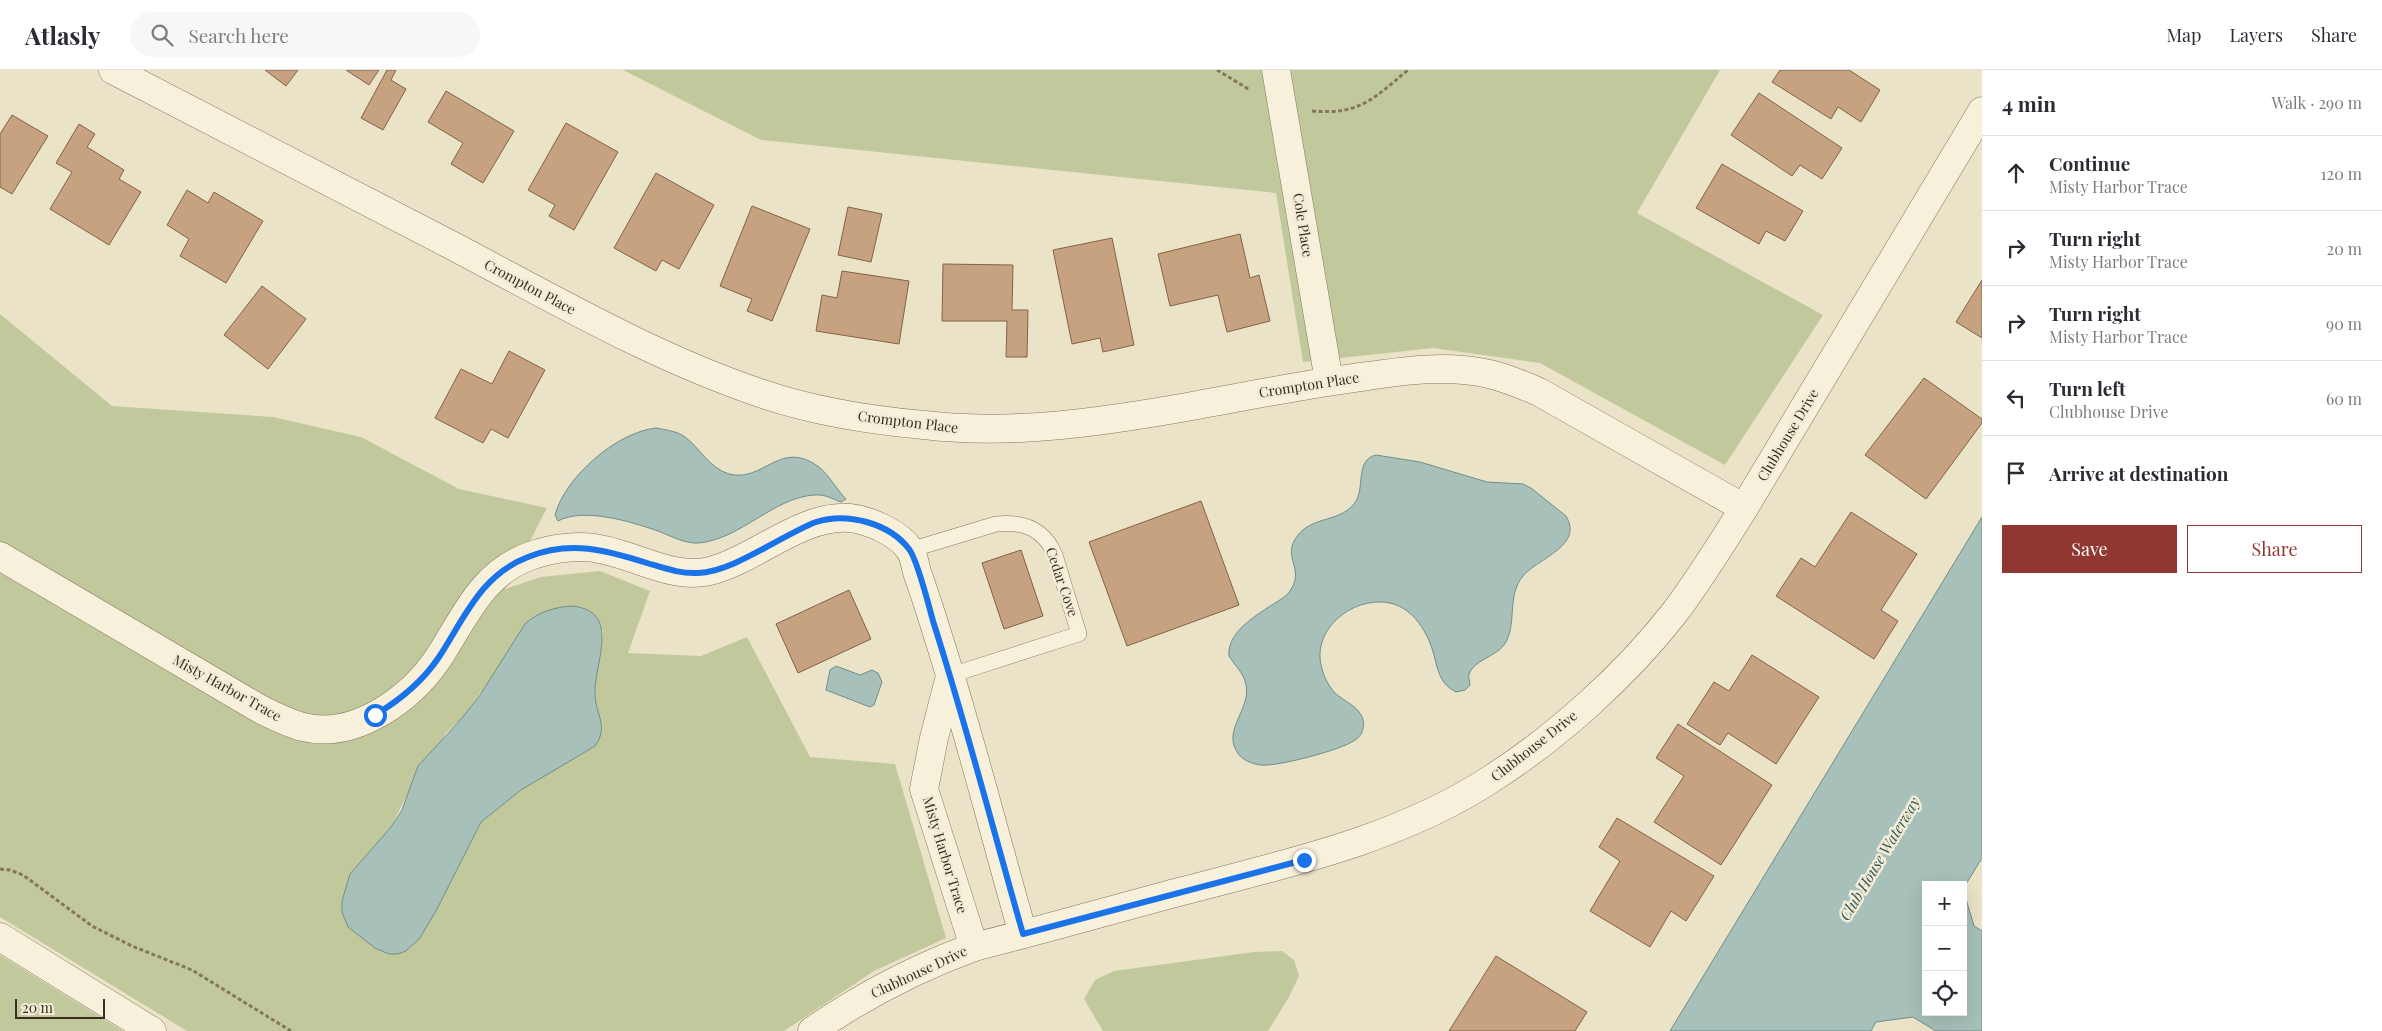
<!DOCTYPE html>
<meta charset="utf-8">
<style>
:root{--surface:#fff;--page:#f7f7f7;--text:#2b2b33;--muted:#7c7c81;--line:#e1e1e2;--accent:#913732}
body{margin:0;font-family:"Playfair Display",serif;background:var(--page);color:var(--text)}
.controls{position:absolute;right:15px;bottom:15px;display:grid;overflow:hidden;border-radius:0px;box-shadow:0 5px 20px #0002}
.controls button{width:45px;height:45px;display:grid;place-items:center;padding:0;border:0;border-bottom:1px solid var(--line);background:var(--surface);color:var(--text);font:25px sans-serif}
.scale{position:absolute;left:15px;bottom:12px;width:90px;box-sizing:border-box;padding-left:5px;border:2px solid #372d20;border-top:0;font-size:14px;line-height:18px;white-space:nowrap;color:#372d20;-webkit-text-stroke:4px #f3edd7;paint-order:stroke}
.stop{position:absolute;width:15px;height:15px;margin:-11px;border:4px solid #1a73e8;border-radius:50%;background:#fff}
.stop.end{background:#1a73e8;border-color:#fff;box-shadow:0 1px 5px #0008}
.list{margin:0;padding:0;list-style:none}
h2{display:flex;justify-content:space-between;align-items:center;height:65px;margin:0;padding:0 20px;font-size:21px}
h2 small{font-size:16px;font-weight:400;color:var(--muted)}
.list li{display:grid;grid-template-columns:32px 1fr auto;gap:15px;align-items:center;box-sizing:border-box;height:75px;padding:0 20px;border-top:1px solid var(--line)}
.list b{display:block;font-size:19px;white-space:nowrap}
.list p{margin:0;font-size:16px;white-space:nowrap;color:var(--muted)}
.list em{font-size:16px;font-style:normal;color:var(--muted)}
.actions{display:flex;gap:10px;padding:15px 20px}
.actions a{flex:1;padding:11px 0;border:1px solid var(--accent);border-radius:0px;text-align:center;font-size:18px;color:var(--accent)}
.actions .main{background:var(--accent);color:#fff}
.icon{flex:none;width:28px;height:28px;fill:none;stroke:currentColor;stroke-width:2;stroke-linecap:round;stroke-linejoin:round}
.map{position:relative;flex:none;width:1982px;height:961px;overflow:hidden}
header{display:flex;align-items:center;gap:30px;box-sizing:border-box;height:70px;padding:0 25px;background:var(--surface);border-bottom:1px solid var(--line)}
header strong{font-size:24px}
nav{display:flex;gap:28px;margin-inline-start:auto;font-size:18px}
.search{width:350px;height:45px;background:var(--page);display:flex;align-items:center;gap:12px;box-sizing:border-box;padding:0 18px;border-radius:28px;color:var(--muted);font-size:19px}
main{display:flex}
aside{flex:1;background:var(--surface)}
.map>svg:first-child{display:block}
.green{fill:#c1c99c;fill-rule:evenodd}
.water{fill:#a8c0ba;stroke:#6f8e88;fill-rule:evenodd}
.building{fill:#c7a280;stroke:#836245}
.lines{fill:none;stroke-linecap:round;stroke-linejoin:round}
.service-casing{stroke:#86765e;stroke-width:16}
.minor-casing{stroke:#86765e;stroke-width:29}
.tertiary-casing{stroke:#86765e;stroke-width:29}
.path{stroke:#86765e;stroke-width:3;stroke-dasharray:4 2.5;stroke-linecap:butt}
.service{stroke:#f7f0da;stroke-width:15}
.minor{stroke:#f7f0da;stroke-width:28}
.tertiary{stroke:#f7f0da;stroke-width:28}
.route{stroke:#1a73e8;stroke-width:6}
.labels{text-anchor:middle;stroke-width:5;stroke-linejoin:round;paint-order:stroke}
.street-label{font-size:14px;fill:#372d20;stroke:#f3edd7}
.water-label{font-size:15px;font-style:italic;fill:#315656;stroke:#f3edd7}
</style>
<header>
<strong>Atlasly</strong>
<div class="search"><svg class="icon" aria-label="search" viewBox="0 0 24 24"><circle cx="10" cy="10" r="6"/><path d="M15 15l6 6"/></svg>Search here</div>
<nav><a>Map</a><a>Layers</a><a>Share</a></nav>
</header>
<main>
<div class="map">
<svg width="1982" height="961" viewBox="0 0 1982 961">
<rect width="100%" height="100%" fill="#ebe3c7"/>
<g class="green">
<path d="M 623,0 L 1720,0 L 1637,143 L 1823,245 L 1725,395 L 1540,293 L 1433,278 L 1303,292 L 1276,123 L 761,70 Z"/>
<path d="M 0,244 L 112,336 L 273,347 L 361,367 L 459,419 L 547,438 L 505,519 L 541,507 L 600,501 L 650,521 L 628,583 L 701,586 L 747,567 L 810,687 L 895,694 L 946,868 L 874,901 L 784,961 L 187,961 L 0,847 ZM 603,560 C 603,579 597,592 595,610 C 593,631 595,654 595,676 L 520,720 L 481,752 L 437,839 L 348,857 L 342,842 L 342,831 L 350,804 L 391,757 L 406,727 L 446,663 L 462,648 L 497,600 Z"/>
<path d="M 1282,881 L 1294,890 L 1299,906 L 1289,927 L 1268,961 L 1103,961 L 1084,929 L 1095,910 L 1114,901 L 1254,882 Z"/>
<path d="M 0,885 L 123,961 L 0,961 Z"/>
</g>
<g class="water">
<path d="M 656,358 C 666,360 677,361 685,367 C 700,378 709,398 729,404 C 764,413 780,368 819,397 C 830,406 836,419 846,429 L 841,432 C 832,429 825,424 815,425 C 774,427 741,469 699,473 C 685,474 671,466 658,461 C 632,452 584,437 558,451 L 555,445 C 565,407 617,362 656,358 Z"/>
<path d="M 1376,385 L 1420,392 L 1487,412 L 1523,414 L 1531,418 L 1566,446 C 1584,476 1538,488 1523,506 C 1506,526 1518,555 1504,575 C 1495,587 1474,590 1469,604 C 1468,608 1470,611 1470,615 L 1465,620 L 1456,622 C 1440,614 1438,601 1434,585 C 1427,559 1409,531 1379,532 C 1345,532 1311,564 1322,599 C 1324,607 1329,616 1334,622 C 1345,633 1367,639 1363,658 C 1363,662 1359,668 1355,670 C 1342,680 1276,697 1261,695 C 1251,694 1240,689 1236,680 C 1224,659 1251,638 1246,615 C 1244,603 1235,596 1229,586 C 1226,558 1268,539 1287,525 C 1309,498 1279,489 1298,465 C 1314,445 1342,453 1356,431 C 1365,416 1355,390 1376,385 Z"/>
<path d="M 1982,447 L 1982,788 L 1963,819 L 1974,856 L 1982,861 L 1982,961 L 1936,961 L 1913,947 L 1876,952 L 1871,961 L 1670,961 ZM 1926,815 L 1963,815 L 1963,942 L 1926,942 Z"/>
<path d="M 572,536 C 623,541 593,595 595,625 C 596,645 609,657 595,676 L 521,720 L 481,752 L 437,839 L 420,868 L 406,881 L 398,884 L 389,884 L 375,878 L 348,857 L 342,842 L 342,831 L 350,804 L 391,757 L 402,740 L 418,696 L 462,648 L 480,625 L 525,554 C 538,542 555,537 572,536 Z"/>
<path d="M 836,596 L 860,605 L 872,600 L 878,603 L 882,612 L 874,635 L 870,637 L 826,620 L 830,600 Z"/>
</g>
<g class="building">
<path d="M 265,0 L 298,0 L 286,16 Z"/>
<path d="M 346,0 L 379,0 L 369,15 Z"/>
<path d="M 387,0 L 396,0 L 391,10 L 406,19 L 383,60 L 361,48 Z"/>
<path d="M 1780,0 L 1849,0 L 1880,20 L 1861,52 L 1838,37 L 1831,49 L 1772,12 Z"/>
<path d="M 446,21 L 514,61 L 483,113 L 451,94 L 463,73 L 428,52 Z"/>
<path d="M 1759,23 L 1842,78 L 1822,109 L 1800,95 L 1792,106 L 1731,65 Z"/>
<path d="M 12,45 L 48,66 L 12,124 L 0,117 L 0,64 Z"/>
<path d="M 566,53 L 618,82 L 574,160 L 549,146 L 555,135 L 528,120 Z"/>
<path d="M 79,54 L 95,64 L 87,77 L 124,100 L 119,109 L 141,122 L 109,175 L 50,139 L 72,102 L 56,93 Z"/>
<path d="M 1722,94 L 1803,141 L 1785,171 L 1766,161 L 1759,174 L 1696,138 Z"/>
<path d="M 656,103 L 714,135 L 679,199 L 662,190 L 656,201 L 614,178 Z"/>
<path d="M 187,120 L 208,133 L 214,122 L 263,151 L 226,213 L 180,186 L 189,169 L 167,155 Z"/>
<path d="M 752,136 L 810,159 L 772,251 L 747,241 L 752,229 L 720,216 Z"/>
<path d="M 848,137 L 882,144 L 871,192 L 838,185 Z"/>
<path d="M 1240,164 L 1250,208 L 1259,205 L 1270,251 L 1227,262 L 1218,225 L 1170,236 L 1158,184 Z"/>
<path d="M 1112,168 L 1134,275 L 1103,282 L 1100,268 L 1072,274 L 1053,180 Z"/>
<path d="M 943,194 L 1013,195 L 1012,240 L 1028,240 L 1027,287 L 1006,287 L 1007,251 L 942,251 Z"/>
<path d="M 842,201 L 909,211 L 899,274 L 816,261 L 822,225 L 837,228 Z"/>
<path d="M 1982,210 L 1982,268 L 1956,252 Z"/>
<path d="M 262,216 L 306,249 L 268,299 L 224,265 Z"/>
<path d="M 509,281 L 545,300 L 508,368 L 491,359 L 483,373 L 435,348 L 461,299 L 492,314 Z"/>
<path d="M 1924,308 L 1982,349 L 1982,353 L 1926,429 L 1865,385 Z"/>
<path d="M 1201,431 L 1239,535 L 1127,576 L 1089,472 Z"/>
<path d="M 1851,442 L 1917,484 L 1881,540 L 1898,551 L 1874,589 L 1776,526 L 1801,488 L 1815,497 Z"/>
<path d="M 1021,480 L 1043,546 L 1004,559 L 982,493 Z"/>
<path d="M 849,520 L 871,569 L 798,603 L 776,554 Z"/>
<path d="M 1752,585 L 1819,627 L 1776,694 L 1728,663 L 1720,675 L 1687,654 L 1714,612 L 1729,621 Z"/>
<path d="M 1678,654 L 1772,715 L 1721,795 L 1654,752 L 1684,706 L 1656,688 Z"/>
<path d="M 1617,748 L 1714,806 L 1686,851 L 1671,841 L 1650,877 L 1590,841 L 1620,791 L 1599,777 Z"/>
<path d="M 1496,886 L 1587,942 L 1575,961 L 1449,961 Z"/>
</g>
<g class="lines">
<g class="service-casing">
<path id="service" d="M 910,480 L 996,454 C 1024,451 1044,459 1055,485 L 1079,564 L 951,605"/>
</g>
<g class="minor-casing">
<g id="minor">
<path d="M 113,0 C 226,58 339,116 451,175 C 552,228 651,286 760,323 C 812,341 868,350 924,355 C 1010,365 1095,353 1181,338 C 1243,327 1305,314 1368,306 C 1408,300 1449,295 1489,304 C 1507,308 1523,315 1539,322 L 1744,438"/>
<path d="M 1276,0 L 1329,311"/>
<path d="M 0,486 L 260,639 C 274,646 288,653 303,657 C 355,670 411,629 439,587 C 465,547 481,504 530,486 C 552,478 581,474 604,480 C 639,487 675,510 710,501 C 756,489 802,444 850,448 C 869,450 899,463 910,480 C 914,486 915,495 917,502 C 924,522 931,543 937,563 C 969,662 994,763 1023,864"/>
<path d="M 950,606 L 934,668 L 924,719 L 974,877"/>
</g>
</g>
<g class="tertiary-casing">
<g id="tertiary">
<path d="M 0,867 L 152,961"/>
<path d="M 812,961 C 863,926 916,898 974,877 C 1042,860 1111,840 1179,822 C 1285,794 1398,770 1491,709 C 1557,667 1627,604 1675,542 C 1700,509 1722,473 1744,438 L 1982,41"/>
</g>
</g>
<g class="path">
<path d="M 1217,0 L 1250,20"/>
<path d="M 1312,41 C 1360,45 1373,29 1408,0"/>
<path d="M 0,799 L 10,800 L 23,805 L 92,856 L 132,876 L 192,900 L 291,961"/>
</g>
<use href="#service" class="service"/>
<use href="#minor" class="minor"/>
<use href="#tertiary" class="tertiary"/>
</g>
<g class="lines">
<path class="route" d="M 375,645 C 400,630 423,611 439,587 C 465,547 481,505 528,487 C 570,470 606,480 647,493 C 664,498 680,504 698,503 C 733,502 782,465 816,452 C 847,442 889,453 909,479 C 917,489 929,536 933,551 C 966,654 993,759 1023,864 L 1304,790"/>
</g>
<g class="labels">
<g class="street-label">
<text transform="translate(1303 155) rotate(81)" y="5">Cole Place</text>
<text transform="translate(530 217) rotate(28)" y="5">Crompton Place</text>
<text transform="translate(1309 315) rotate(-9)" y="5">Crompton Place</text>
<text transform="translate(908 352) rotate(7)" y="5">Crompton Place</text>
<text transform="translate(1788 365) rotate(-59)" y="5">Clubhouse Drive</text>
<text transform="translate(1062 512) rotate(71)" y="5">Cedar Cove</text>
<text transform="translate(227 618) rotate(29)" y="5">Misty Harbor Trace</text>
<text transform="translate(1534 676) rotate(-38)" y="5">Clubhouse Drive</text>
<text transform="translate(945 785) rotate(73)" y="5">Misty Harbor Trace</text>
<text transform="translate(919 902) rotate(-25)" y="5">Clubhouse Drive</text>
</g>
<g class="water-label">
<text transform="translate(1880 789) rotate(-59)" y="5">Club House Waterway</text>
</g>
</g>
</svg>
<div class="controls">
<button>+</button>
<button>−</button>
<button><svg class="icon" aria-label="locate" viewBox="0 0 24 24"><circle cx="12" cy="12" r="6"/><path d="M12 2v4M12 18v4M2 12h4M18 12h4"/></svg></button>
</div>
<div class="scale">20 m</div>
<div class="stop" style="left:375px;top:645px"></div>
<div class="stop end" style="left:1304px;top:790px"></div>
</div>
<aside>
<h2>4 min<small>Walk · 290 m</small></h2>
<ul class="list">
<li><svg class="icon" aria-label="ahead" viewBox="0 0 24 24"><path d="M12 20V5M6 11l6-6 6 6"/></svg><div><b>Continue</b><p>Misty Harbor Trace</p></div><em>120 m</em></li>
<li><svg class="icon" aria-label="right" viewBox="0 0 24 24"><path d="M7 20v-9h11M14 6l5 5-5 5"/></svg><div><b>Turn right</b><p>Misty Harbor Trace</p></div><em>20 m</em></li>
<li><svg class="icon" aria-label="right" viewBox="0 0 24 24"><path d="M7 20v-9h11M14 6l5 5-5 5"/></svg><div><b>Turn right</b><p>Misty Harbor Trace</p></div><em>90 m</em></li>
<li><svg class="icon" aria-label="left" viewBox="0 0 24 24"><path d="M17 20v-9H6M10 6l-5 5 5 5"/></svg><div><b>Turn left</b><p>Clubhouse Drive</p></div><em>60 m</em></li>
<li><svg class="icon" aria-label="arrive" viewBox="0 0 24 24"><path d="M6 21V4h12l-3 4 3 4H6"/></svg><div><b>Arrive at destination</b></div></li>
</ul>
<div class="actions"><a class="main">Save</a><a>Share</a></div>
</aside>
</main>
